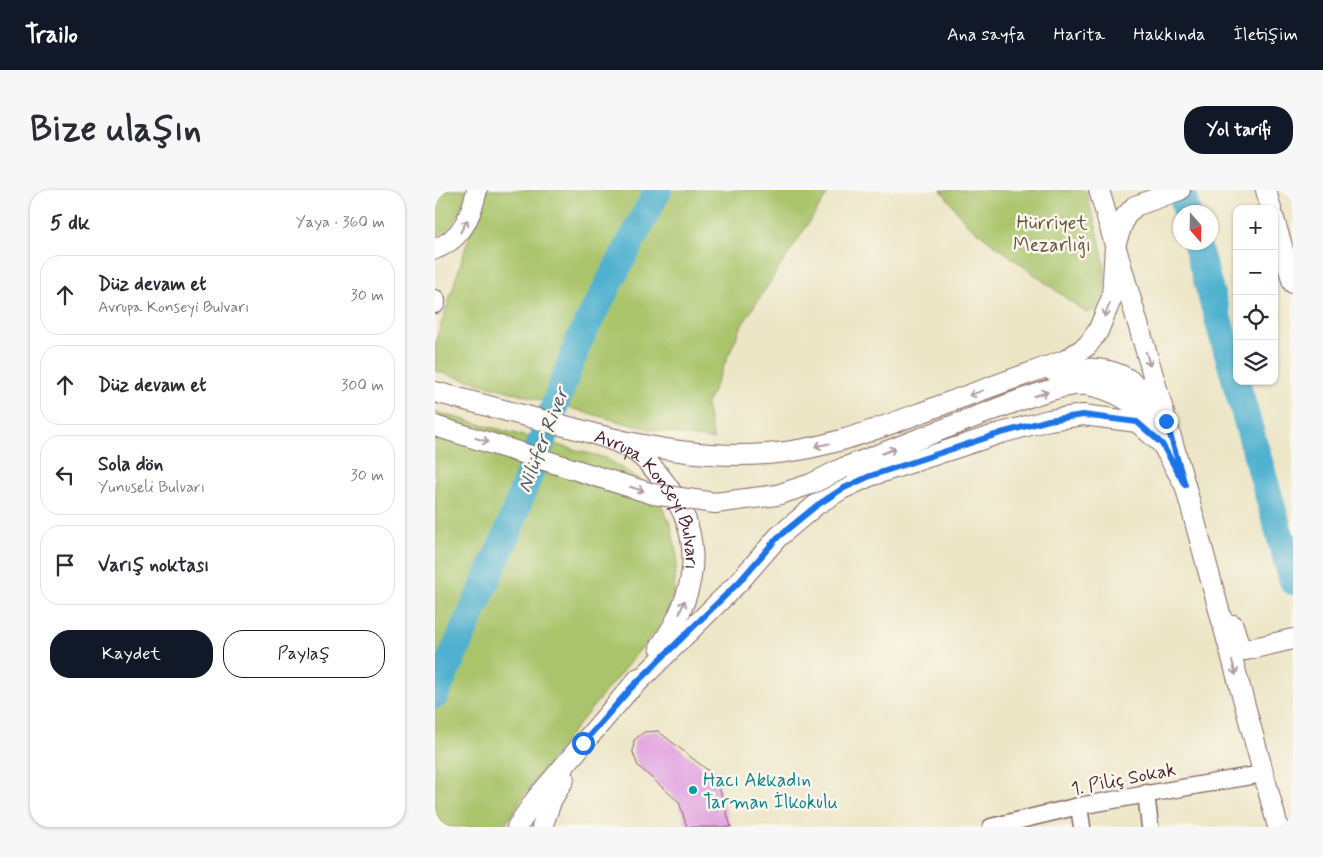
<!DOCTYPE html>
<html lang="tr">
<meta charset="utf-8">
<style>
:root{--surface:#fff;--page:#f7f7f7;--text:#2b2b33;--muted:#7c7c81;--line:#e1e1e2;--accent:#111827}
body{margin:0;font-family:Mynerve,sans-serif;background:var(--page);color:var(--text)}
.controls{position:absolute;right:15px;top:15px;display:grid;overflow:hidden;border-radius:10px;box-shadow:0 1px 4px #0004}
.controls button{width:45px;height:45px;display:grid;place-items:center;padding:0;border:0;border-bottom:1px solid var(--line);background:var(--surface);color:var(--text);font:25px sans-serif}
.compass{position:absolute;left:738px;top:15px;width:45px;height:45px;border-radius:50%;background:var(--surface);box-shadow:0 1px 4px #0004;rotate:160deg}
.stop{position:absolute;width:15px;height:15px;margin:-11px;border:4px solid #1a73e8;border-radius:50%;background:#fff}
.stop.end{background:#1a73e8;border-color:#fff;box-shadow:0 1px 5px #0008}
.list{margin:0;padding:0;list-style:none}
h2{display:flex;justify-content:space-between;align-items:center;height:65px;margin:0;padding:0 20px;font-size:21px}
h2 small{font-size:16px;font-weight:400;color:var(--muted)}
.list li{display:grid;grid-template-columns:32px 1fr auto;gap:15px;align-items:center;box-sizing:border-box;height:80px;margin:0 10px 10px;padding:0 10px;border:1px solid var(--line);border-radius:20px}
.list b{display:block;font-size:19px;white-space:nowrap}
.list p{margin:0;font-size:16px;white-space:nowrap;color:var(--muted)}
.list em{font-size:16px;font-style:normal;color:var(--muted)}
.actions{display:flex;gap:10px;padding:15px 20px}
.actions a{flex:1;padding:11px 0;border:1px solid var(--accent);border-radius:20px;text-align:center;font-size:18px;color:var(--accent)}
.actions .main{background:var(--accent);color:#fff}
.icon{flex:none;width:28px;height:28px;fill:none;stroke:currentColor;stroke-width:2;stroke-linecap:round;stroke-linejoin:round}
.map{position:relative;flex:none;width:858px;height:637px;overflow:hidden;border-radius:20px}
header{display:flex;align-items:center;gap:30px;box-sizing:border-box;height:70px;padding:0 25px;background:var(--accent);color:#fff}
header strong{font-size:24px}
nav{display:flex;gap:28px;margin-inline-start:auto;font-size:18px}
.intro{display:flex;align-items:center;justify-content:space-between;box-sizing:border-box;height:120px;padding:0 30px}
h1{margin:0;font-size:35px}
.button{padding:12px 22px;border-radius:20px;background:var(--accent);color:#fff;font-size:18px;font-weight:700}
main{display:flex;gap:30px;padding:0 30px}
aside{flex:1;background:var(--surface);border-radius:20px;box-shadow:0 1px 4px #0004}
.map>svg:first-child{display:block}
.green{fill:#a9c46a;stroke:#7a724a}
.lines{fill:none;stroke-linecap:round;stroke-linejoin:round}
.river{stroke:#50b1cf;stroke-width:28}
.building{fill:#e1a3e0}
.minor-casing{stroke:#836461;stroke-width:19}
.major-casing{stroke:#836461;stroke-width:22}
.minor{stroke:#fff;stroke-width:16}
.major{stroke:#fff;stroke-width:20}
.major-bridge-casing{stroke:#836461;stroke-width:22;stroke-linecap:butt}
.major-bridge{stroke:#fff;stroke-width:20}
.oneway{stroke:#ae9aa0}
.route{stroke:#1a73e8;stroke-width:6}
.culture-dot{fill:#0f9aa8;stroke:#fbf7ec;stroke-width:2}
.labels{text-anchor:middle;stroke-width:5;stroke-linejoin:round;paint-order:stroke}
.park-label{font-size:19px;fill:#66513e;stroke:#fbf7ec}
.street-label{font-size:19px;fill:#4a1f2b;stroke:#fbf7ec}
.culture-label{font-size:19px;fill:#0d838f;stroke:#fbf7ec;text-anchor:start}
.water-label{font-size:20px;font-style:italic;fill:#4c596d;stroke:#fbf7ec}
</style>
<header>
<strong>Trailo</strong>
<nav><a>Ana sayfa</a><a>Harita</a><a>Hakkında</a><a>İletişim</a></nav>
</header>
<div class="intro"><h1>Bize ulaşın</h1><a class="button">Yol tarifi</a></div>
<main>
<aside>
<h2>5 dk<small>Yaya · 360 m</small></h2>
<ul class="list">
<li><svg class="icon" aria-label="ahead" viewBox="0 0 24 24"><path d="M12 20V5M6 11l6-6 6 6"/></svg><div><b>Düz devam et</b><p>Avrupa Konseyi Bulvarı</p></div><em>30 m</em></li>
<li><svg class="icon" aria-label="ahead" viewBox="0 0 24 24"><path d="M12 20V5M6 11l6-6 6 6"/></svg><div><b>Düz devam et</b></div><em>300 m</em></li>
<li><svg class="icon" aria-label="left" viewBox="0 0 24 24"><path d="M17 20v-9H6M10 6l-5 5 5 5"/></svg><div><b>Sola dön</b><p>Yunuseli Bulvarı</p></div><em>30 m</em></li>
<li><svg class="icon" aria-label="arrive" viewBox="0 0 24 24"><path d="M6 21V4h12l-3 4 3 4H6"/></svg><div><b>Varış noktası</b></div></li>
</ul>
<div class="actions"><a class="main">Kaydet</a><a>Paylaş</a></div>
</aside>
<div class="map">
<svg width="858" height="637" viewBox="0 0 858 637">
<rect width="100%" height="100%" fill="#fbf7ec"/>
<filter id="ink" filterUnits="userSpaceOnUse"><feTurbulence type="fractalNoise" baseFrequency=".02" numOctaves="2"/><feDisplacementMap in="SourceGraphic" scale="10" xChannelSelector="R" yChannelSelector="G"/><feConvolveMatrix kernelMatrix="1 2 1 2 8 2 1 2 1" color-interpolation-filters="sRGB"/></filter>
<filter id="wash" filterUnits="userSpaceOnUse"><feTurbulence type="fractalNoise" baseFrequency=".0096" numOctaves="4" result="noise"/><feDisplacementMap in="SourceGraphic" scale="20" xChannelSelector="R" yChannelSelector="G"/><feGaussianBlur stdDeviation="1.12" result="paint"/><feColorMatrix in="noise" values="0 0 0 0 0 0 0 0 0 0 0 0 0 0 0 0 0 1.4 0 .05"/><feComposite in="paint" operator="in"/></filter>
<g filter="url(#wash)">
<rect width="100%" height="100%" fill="#ece5c6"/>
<g class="green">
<path d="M 0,0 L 31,0 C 25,24 23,34 0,47 Z"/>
<path d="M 49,0 L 395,0 L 307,135 L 271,216 L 279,250 L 204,237 L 0,181 L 0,154 Z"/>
<path d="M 506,0 L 650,0 C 658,27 683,94 661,118 C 659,120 654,122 651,123 L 532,34 Z"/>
<path d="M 0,222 L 171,268 L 207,291 L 225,312 L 236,336 L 242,366 L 239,402 L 227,433 L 138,541 L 86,609 L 69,637 L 0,637 Z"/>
</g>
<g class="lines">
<g class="river">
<path d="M 746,0 L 752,22"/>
<path d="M 761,52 L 858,391"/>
<path d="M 0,505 L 72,344 L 144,150 L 223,0"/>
</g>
</g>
<g id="blocks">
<path class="building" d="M 223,541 L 281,587 L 296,637 L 252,637 L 244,612 L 203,576 L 198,563 L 199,550 L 209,542 Z"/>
</g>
</g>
<g filter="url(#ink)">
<use href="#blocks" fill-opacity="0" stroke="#836461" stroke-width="1"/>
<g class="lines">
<g class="minor-casing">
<g id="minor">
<path d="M 711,603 L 715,637"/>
<path d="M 644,616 L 647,637"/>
<path d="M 556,637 L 644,616 L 827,584"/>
</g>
</g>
<g class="major-casing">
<g id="major">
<path d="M 664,0 L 750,295 L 843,637"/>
<path d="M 831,0 L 836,19"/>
<path d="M 839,29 L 858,93"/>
<path d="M 0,59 C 27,49 36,26 42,0"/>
<path d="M 0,110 L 0,113"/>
<path d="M 616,180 C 644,178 678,174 701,195 C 711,203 718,215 726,225"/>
<path id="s1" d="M 0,202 C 38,212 76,222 114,232 C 141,239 171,245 196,259 C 211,268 223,283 233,297 C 272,351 261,405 225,457"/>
<path d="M 163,245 C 219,259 273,268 332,264 C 387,260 437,241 488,222 C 536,204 583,187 631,170 L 652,156 L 663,141 L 677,107 L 680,55 L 690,27 L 700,16 L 745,0"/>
<path d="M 408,278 C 459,259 510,238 561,219 C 583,211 629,192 652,195 C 680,199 700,214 720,233"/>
<path d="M 798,435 L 804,455 L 811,460 L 858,449"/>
<path d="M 197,498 L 304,392 L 343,347 L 381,315 L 407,299 L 435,286 L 566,243 L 614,230 L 648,225 L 702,232 L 727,254 L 750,295"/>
<path d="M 82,637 L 100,610 L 204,488"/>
<path d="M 107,637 L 117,609 L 129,589"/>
</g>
</g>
<use href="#minor" class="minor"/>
<use href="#major" class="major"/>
<g class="major-bridge-casing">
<path id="major-bridge" d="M 0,236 L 218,304 L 280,313 L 342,305 L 376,294 L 408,278"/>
</g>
<use href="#major-bridge" class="major-bridge"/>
</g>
<defs><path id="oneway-shaft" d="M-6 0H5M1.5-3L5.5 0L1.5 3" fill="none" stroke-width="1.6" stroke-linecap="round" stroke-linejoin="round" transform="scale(1.25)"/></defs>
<g class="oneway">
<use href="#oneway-shaft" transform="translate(29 36) rotate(-60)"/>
<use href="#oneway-shaft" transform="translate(672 120) rotate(113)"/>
<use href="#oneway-shaft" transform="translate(713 169) rotate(74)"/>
<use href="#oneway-shaft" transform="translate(541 203) rotate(160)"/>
<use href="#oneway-shaft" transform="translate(606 204) rotate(-17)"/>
<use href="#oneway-shaft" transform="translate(47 250) rotate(17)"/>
<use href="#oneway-shaft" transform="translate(387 255) rotate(168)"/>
<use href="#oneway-shaft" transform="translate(454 261) rotate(-21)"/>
<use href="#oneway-shaft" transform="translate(202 299) rotate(17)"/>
<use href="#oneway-shaft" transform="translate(247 417) rotate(-69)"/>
<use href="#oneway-shaft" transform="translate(799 478) rotate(76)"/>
</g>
</g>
<g class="lines" filter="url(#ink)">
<path class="route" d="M 148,553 L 196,498 L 304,392 L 343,347 L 381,316 L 407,299 L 435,286 L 566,243 L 614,230 L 648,225 L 702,232 L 727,254 L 750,295 L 731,231"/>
</g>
<circle class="culture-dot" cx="258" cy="600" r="5"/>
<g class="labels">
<g class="park-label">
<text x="617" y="39">Hürriyet<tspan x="617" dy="22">Mezarlığı</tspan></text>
</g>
<g class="street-label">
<text dy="7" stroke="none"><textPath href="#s1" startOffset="256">Avrupa Konseyi Bulvarı</textPath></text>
<text transform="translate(688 588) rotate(-11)" y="7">1. Piliç Sokak</text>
</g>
<g class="culture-label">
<text x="268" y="596">Hacı Akkadın<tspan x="268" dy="22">Tarman İlkokulu</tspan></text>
</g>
<g class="water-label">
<text transform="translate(107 250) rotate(-69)" y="7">Nilüfer River</text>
</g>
</g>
</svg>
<div class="controls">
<button>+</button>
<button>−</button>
<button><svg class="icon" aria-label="locate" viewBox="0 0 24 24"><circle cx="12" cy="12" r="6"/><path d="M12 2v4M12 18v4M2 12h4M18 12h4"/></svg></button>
<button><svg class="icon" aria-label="layers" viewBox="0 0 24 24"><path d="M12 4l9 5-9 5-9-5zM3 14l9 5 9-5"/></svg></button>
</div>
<svg class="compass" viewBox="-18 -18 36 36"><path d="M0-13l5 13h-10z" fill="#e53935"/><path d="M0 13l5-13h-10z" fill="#7c7c81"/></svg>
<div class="stop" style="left:148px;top:553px"></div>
<div class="stop end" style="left:731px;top:231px"></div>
</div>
</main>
